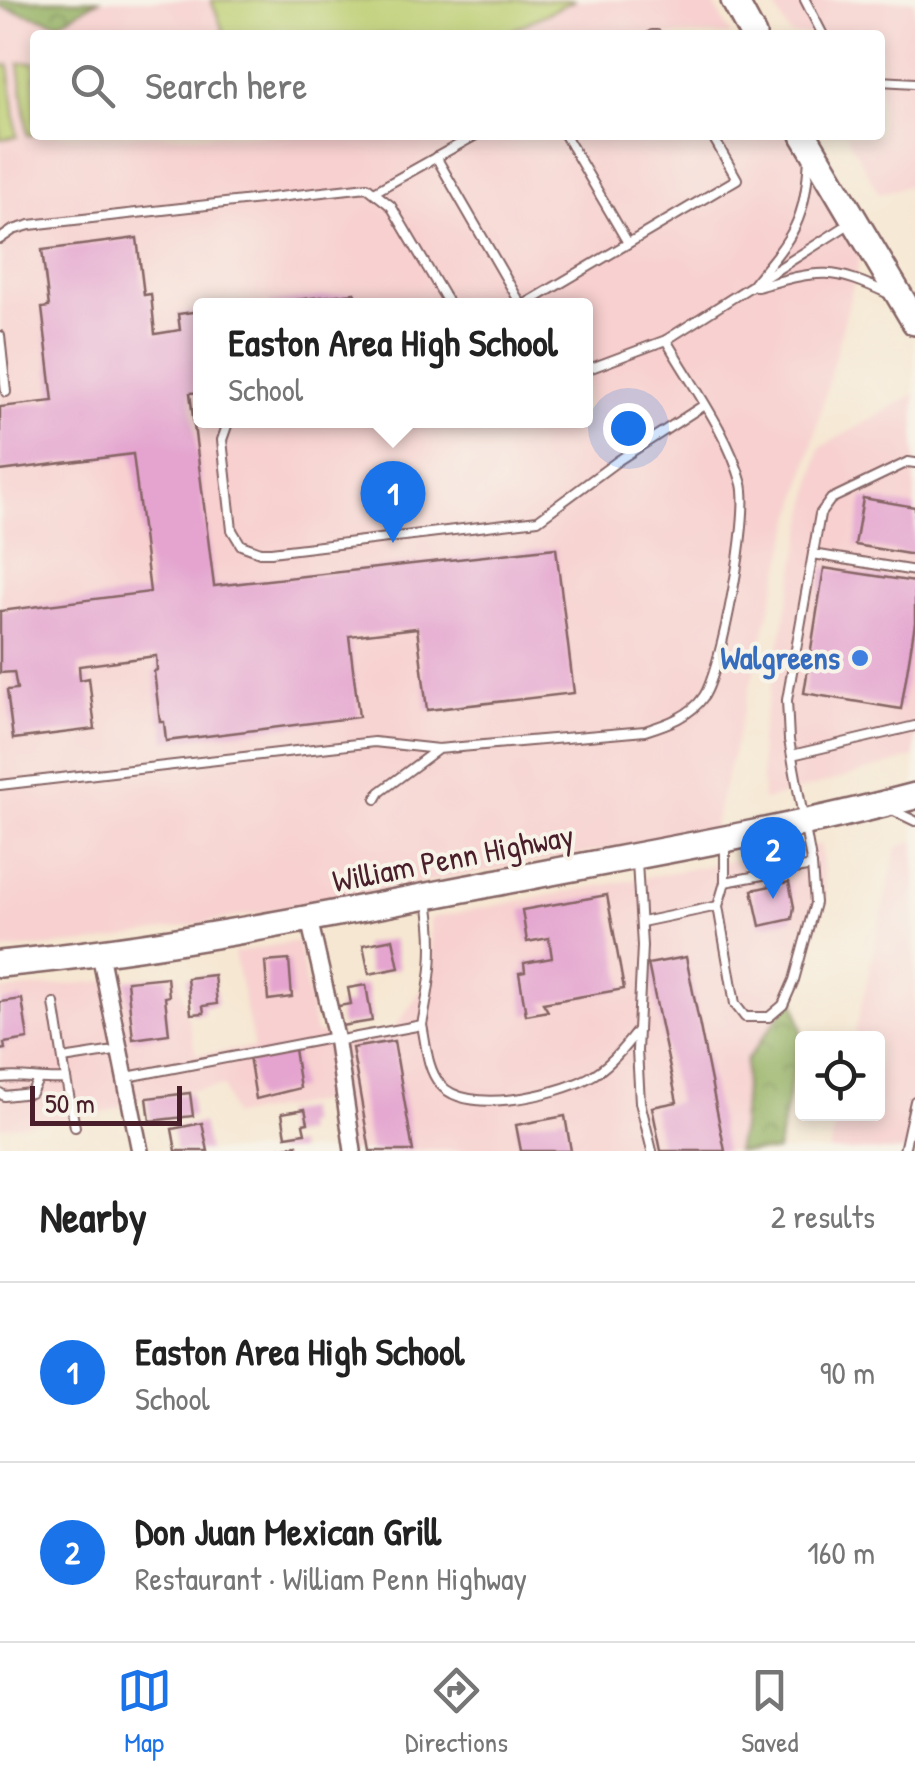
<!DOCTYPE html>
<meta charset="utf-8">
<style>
:root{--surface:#fff;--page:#f2f2f2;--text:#222;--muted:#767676;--line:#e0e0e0;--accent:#1a73e8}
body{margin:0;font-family:"Patrick Hand",sans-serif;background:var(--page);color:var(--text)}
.controls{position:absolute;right:30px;bottom:30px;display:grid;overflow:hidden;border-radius:10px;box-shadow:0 5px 15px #0003}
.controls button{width:90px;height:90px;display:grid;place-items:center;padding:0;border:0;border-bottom:2px solid var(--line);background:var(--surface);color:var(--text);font:50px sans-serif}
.scale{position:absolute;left:30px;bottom:25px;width:152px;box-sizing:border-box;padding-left:10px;border:5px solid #4a1f2b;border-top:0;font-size:28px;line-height:35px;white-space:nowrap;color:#4a1f2b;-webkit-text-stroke:8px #f7f3e8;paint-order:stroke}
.you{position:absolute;left:628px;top:428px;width:35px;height:35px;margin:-25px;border:8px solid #fff;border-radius:50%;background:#1a73e8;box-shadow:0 0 0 15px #1a73e833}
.badge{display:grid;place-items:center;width:65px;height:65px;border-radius:50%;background:var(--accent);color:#fff;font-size:32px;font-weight:700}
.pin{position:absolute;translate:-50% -82px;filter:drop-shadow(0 2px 5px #0008)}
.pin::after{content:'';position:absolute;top:52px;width:35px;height:30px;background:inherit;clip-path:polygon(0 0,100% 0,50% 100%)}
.popup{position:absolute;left:193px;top:298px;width:400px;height:130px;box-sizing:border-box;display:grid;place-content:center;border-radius:10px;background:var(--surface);filter:drop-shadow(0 2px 8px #0005);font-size:32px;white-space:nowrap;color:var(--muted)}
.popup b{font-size:38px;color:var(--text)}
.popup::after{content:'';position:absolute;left:50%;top:100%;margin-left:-20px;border:20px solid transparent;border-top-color:var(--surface)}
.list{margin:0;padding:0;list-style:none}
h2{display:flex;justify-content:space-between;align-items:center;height:130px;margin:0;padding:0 40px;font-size:42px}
h2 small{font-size:32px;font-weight:400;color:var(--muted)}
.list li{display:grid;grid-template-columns:65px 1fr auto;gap:30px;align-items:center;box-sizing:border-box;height:180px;padding:0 40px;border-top:2px solid var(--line)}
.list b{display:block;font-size:38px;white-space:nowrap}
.list p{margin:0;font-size:32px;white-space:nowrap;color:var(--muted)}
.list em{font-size:32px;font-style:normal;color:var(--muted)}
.icon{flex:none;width:55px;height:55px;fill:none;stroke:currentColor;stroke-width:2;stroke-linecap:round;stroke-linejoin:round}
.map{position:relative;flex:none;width:915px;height:1151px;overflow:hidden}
.search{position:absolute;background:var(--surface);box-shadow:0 5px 15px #0003;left:30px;right:30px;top:30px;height:110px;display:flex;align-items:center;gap:25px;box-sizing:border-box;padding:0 35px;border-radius:10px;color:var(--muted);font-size:38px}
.sheet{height:490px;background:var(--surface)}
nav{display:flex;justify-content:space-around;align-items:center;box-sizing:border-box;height:140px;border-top:2px solid var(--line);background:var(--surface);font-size:28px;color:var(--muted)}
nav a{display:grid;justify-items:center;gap:5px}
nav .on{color:var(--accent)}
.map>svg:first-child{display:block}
.built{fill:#f7d0cf;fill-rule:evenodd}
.forest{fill:url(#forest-crowns);stroke:#6f6847;stroke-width:2.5}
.pitch{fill:#bbce71;stroke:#82764e;stroke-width:2.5}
.building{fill:#e4a4cf}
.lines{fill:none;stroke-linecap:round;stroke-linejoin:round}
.lane-casing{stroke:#866565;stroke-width:12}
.street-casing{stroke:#866565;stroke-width:20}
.primary-casing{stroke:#866565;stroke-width:30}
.lane{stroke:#fff;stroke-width:8}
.street{stroke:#fff;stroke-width:15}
.primary{stroke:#fff;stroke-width:25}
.shop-dot{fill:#3f7fe0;stroke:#f7f3e8;stroke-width:4}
.labels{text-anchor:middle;stroke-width:8;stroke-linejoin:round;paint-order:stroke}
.shop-label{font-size:32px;font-weight:bold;fill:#366cbe;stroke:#f7f3e8;text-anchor:end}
.street-label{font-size:32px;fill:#4a1f2b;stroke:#f7f3e8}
</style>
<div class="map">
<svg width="915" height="1151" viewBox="0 0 915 1151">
<defs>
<pattern id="forest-crowns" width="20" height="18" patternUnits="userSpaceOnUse" patternTransform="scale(2.5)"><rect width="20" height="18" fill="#94b163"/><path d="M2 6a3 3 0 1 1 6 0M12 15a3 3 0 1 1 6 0" fill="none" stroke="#7b8f52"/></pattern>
</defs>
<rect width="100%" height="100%" fill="#f7f3e8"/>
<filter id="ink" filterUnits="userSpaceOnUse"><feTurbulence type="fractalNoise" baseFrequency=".01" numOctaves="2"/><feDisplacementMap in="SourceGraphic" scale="20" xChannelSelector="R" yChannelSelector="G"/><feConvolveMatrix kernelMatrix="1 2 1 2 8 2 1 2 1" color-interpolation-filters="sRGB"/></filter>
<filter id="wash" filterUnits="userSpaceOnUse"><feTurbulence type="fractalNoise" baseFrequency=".0048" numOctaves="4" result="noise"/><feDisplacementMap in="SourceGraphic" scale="40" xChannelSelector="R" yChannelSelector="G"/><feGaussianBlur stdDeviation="2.25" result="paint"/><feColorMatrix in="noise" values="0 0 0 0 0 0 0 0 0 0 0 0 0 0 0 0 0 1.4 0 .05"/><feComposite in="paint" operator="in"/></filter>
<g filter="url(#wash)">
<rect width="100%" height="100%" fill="#f6e7d2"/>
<g class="built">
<path d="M 0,0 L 711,0 L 731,35 L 35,35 L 35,135 L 790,135 L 861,255 L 713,830 L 100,942 L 0,950 ZM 200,306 L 586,306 L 586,420 L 200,420 Z"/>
<path d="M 771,0 L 915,0 L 915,184 L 879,194 L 846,135 L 880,135 L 880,35 L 790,35 Z"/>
<path d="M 915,394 L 915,757 L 763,801 L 760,740 L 820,448 Z"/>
<path d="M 915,841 L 915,1151 L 829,1151 L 838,1114 L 878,1114 L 878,1038 L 854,1038 L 897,847 Z"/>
<path d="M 821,844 L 826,902 L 794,996 L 746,1061 L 741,1128 L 736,1151 L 339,1151 L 330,1100 L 232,1116 L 224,1086 L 145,1097 L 103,1113 L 0,1127 L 0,991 L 178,974 L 196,1054 L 254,1048 L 234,953 L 298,941 L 315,1033 L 351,1039 L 392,1031 L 431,977 L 430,918 Z"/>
</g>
<g class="forest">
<path d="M 0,0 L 99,0 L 59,23 L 0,7 Z"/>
<path d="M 794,996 L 802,1031 L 777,1151 L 736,1151 L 741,1128 L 746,1061 Z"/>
</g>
<g class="pitch">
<path d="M 211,0 L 575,0 L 502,35 L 225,35 Z"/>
<path d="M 35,62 L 35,134 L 28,135 L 19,63 Z"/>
<path d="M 9,65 L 17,137 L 0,139 L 0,66 Z"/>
</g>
<g id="blocks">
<g class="building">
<path d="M 137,238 L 144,295 L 151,294 L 155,334 L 180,330 L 178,314 L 200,311 L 200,392 L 190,393 L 214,586 L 556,548 L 574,693 L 427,710 L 417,628 L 349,636 L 359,717 L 166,741 L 164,722 L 160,722 L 154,671 L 157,670 L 156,656 L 79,666 L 80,680 L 89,678 L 95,729 L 13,739 L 7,690 L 17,689 L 14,672 L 0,673 L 0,611 L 150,592 L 133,454 L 0,471 L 0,407 L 53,401 L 42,308 L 49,307 L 42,250 Z"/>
<path d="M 355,293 L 357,306 L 270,306 L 270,303 Z"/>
<path d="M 863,498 L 915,507 L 915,555 L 855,545 Z"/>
<path d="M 824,568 L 915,582 L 915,623 L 901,709 L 804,693 Z"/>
<path d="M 789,882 L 794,907 L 792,919 L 760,926 L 752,890 Z"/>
<path d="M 607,895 L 624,989 L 543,1003 L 548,1011 L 526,1015 L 519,973 L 525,972 L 524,963 L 552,958 L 549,938 L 527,942 L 522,910 Z"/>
<path d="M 393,939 L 399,968 L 369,974 L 363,945 Z"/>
<path d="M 686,957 L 725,1151 L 661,1151 L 652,1107 L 677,1102 L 648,964 Z"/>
<path d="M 289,960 L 292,997 L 268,1000 L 265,962 Z"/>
<path d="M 214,975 L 217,1004 L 203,1006 L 204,1013 L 191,1014 L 187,978 Z"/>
<path d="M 167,977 L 169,996 L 165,997 L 169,1034 L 133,1039 L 127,981 Z"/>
<path d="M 366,985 L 372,1021 L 341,1026 L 338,1006 L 351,1004 L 348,988 Z"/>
<path d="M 22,999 L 28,1039 L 4,1043 L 5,1049 L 0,1050 L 0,1002 Z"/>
<path d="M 394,1041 L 413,1151 L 370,1151 L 352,1048 Z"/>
<path d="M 294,1049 L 300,1088 L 256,1099 L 249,1056 Z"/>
<path d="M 190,1093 L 193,1116 L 150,1121 L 147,1098 Z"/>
<path d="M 305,1109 L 308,1123 L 303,1124 L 305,1133 L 286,1136 L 282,1113 Z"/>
<path d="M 565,1116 L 571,1151 L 521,1151 L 516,1125 Z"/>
<path d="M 202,1123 L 208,1151 L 176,1151 L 172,1129 Z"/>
<path d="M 297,1145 L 298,1151 L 274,1151 L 274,1149 Z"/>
</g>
</g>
</g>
<g filter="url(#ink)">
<use href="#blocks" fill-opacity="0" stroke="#866565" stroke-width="2.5"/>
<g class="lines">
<g class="lane-casing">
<g id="lane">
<path d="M 805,0 L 823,35"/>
<path d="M 652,35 L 657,35"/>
<path d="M 880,81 L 915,83"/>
<path d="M 565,135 L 628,243"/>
<path d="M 436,157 L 522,306"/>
<path d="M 376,191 L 476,135"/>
<path d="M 0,239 L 13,230 L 30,225 L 367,187 L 391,206 L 450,306"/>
<path d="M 754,283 C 794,235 805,222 809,158"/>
<path d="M 757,287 C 820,270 831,266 891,295"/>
<path d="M 522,306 L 737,179 L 712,135"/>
<path d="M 0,336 L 6,392"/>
<path d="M 586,370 L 666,340 L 849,224"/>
<path d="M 229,420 L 222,440 L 232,530 L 241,545 L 260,552 L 271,552 L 538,520 L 619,460 L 704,405"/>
<path d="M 813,554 L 915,571"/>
<path d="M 792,755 L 915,726"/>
<path d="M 0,785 L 374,742 L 438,749 L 645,731 C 667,724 691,716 704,696 C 722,668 750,516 742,484 C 728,433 692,385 666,340"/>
<path d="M 376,799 L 380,792 L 438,749"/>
<path d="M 890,809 L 915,821"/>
<path d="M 725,844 L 725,882 L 812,866 L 789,740 L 787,700 L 820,514 L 831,499 L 908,462 L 915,463"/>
<path d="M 637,862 L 642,946 L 637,1051 L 640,1102 L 652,1151"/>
<path d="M 725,882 L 718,906 L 735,1004 L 745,1017 L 769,1017 L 783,1005 L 794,980 L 815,903 L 812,866"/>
<path d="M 642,922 L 718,906"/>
<path d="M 422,1025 C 431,979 436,948 428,901"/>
<path d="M 336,1041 L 422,1025 C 426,1044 427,1069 440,1084 C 466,1116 556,1095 588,1078 C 608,1068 624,1048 638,1030"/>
<path d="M 63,1059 L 121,1050"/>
<path d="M 127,1077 L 336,1037"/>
<path d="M 0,1078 C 24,1075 42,1081 66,1079 L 54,1003"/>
<path d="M 66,1079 L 75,1127"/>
<path d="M 0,1093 L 4,1096 L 31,1093 L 37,1082"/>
<path d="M 904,1151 L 915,1101"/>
</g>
</g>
<g class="street-casing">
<g id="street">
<path d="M 309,919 L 336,1037 L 353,1151"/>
<path d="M 100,954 L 140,1151"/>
</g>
</g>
<g class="primary-casing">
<g id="primary">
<path d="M 734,0 L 753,35"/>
<path d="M 804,135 L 915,322"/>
<path d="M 0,964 C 173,947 344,912 515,879 C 649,853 783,831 915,796"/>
</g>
</g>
<use href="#lane" class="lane"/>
<use href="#street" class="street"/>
<use href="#primary" class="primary"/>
</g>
</g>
<circle class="shop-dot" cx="860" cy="658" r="10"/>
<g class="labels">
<g class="shop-label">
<text x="840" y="669">Walgreens</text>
</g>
<g class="street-label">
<text transform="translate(453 858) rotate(-11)" y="11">William Penn Highway</text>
</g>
</g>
</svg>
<div class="controls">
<button><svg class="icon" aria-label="locate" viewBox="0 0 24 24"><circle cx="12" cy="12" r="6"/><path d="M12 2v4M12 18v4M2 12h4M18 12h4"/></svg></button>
</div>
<div class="scale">50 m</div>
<div class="you"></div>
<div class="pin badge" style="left:393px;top:543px">1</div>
<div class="popup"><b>Easton Area High School</b>School</div>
<div class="pin badge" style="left:773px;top:899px">2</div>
<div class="search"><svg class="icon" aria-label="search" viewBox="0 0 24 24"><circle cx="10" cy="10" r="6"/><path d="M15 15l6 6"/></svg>Search here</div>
</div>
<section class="sheet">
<h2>Nearby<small>2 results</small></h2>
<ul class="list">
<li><span class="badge">1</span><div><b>Easton Area High School</b><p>School</p></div><em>90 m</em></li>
<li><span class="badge">2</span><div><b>Don Juan Mexican Grill</b><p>Restaurant · William Penn Highway</p></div><em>160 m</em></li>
</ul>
</section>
<nav>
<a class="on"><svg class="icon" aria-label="map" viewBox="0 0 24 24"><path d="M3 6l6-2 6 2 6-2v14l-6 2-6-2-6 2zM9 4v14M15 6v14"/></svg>Map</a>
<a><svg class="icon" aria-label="directions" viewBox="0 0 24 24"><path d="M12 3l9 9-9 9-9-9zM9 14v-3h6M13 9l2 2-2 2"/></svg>Directions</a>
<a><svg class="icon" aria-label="saved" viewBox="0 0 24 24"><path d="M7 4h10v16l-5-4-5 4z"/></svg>Saved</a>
</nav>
